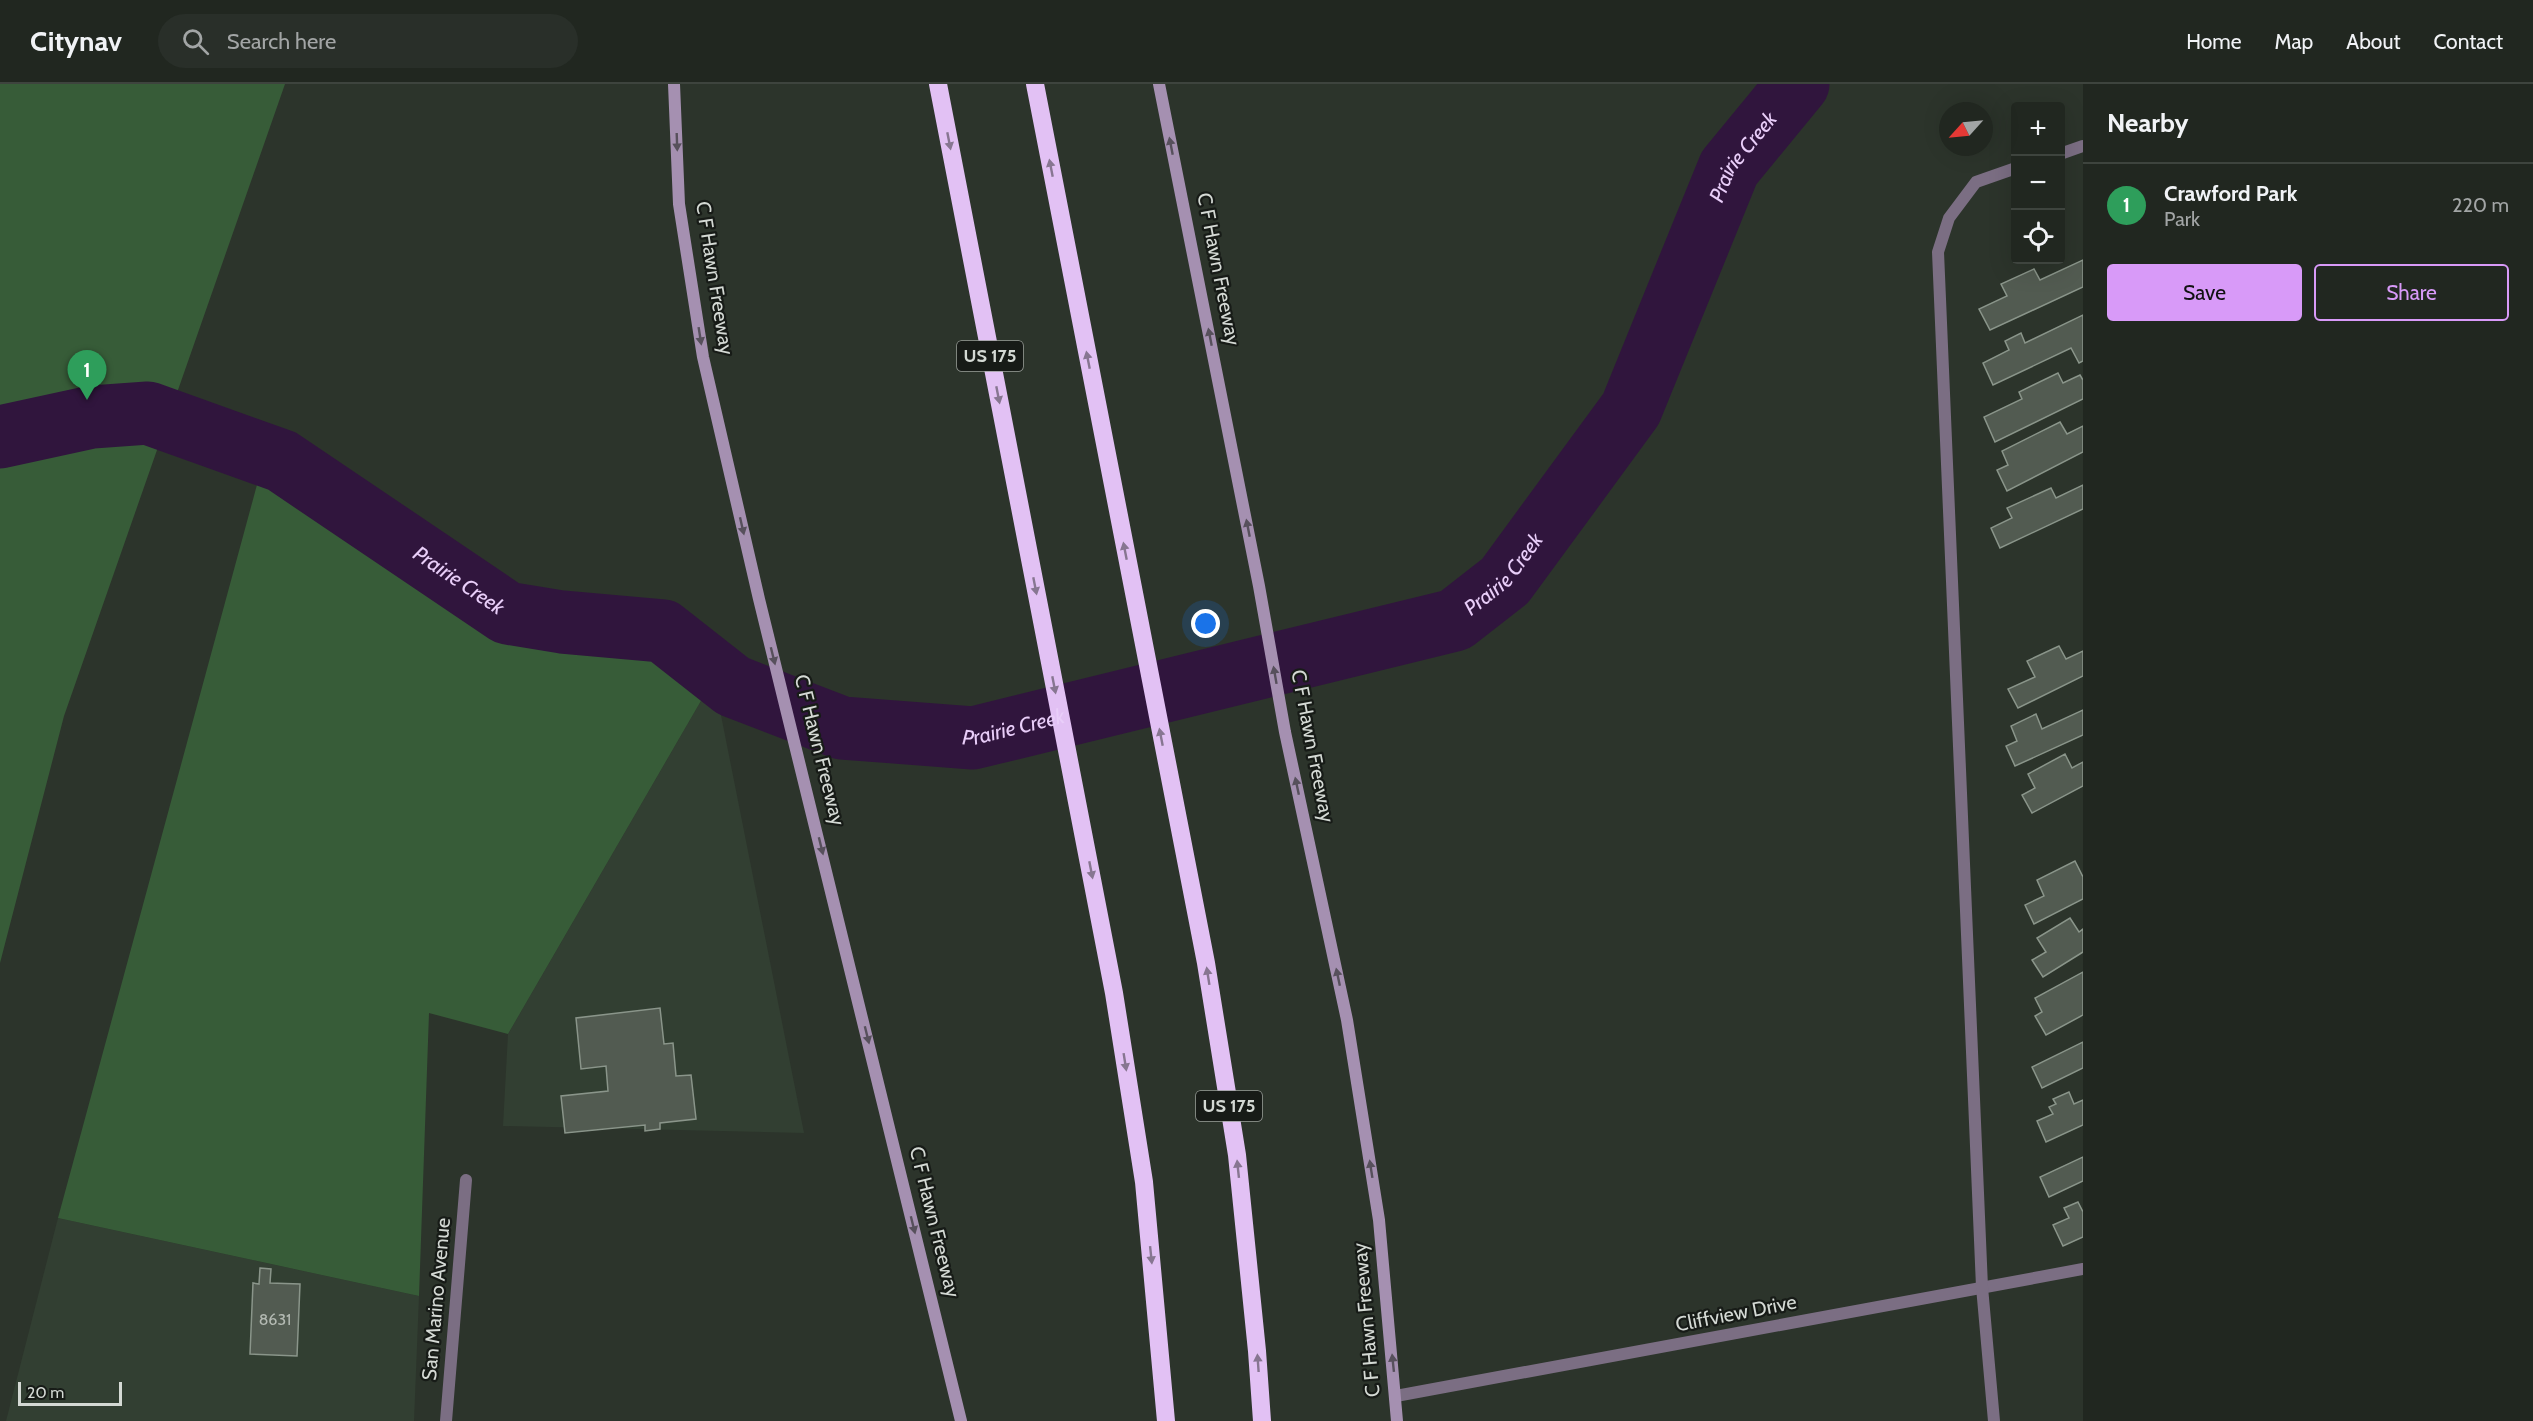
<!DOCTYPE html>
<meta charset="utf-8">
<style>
:root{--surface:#212720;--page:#292f29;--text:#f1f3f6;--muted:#a2a5a5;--line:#3e443e;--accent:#d89af8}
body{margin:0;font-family:Cabin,sans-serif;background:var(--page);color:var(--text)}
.controls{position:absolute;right:18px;top:18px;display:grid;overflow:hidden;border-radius:6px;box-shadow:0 6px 24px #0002}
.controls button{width:54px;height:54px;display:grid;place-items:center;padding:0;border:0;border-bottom:2px solid var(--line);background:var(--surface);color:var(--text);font:30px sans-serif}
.compass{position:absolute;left:1939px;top:18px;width:54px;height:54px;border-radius:50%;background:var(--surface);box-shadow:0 6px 24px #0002;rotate:243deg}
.scale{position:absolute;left:18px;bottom:15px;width:104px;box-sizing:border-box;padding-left:6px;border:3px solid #d4d9d4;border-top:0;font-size:16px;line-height:21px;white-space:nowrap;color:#d4d9d4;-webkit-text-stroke:4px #171b17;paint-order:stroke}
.you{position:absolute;left:1206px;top:540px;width:21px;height:21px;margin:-15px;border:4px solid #fff;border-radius:50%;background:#1a73e8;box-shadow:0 0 0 9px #1a73e833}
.badge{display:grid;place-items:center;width:39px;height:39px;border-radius:50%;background:var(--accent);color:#fff;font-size:20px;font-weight:700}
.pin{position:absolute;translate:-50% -50px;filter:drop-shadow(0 2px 3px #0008)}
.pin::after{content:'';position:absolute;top:32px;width:21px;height:18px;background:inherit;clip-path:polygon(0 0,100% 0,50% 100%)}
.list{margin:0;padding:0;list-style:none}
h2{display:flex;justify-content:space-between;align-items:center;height:78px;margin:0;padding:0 24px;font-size:26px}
h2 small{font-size:20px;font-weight:400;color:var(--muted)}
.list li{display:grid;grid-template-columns:39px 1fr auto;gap:18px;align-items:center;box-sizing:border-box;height:84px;padding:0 24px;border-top:2px solid var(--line)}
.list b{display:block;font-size:22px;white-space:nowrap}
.list p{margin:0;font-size:20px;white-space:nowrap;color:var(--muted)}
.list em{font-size:20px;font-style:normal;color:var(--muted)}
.actions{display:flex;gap:12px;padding:18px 24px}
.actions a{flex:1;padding:14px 0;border:2px solid var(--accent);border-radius:6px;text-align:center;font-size:21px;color:var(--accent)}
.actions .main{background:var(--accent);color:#111}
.icon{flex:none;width:33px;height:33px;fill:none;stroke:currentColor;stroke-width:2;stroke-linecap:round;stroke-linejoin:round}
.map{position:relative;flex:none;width:2083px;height:1337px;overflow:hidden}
header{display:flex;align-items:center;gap:36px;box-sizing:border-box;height:84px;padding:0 30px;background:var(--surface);border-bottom:2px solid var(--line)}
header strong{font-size:28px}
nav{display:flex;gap:33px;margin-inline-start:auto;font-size:21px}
.search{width:420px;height:54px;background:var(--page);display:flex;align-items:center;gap:15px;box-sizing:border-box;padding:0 21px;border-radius:33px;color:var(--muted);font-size:22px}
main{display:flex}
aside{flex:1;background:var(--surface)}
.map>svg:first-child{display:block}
.built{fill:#323f32}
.green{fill:#375c38}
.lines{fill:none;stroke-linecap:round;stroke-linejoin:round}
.river{stroke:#30153d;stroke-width:63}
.building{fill:#525b51;stroke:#8a958a;stroke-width:1.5}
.service{stroke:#7b6e83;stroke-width:12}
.minor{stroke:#7b6e83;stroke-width:12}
.secondary{stroke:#a590b1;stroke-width:12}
.motorway{stroke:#e2c1f4;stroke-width:18}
.oneway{fill:#877691}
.oneway2{fill:#57505c}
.labels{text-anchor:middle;stroke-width:4.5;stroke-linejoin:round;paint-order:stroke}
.number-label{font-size:16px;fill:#b4bab3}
.shield{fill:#171b17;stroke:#9ba09b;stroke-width:1.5}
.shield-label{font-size:18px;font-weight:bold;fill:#d4d9d4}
.street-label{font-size:20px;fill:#d4d9d4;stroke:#171b17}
.water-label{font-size:21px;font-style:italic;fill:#e9cef9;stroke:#171b17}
</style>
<header>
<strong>Citynav</strong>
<div class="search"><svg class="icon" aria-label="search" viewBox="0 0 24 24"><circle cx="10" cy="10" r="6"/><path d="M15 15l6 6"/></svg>Search here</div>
<nav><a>Home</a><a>Map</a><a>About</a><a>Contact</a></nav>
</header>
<main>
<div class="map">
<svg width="2083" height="1337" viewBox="0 0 2083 1337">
<rect width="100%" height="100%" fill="#2c342b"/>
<g class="built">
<path d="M 709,603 L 716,606 L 804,1049 L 503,1042 L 508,950 Z"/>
<path d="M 58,1134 L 419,1212 L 414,1337 L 6,1337 Z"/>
</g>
<g class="green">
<path d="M 0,0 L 285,0 L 64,632 L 0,879 Z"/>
<path d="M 261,386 L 709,603 L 508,950 L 429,929 L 419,1212 L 58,1134 Z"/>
</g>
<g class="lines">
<path class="river" id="s1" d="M 0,353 L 92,333 L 148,329 L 282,377 L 507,529 L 562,538 L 663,547 L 733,602 L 842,644 L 973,654 L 1455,536 L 1505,497 L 1631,325 L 1729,84 L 1798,0"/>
</g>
<g class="building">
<path d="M 2083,176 L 2083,203 L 1990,246 L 1979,225 L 2007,212 L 2001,200 L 2034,185 L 2040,196 Z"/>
<path d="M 2083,231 L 2083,277 L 2079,279 L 2071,264 L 1993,301 L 1983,279 L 2009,266 L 2005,257 L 2021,249 L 2025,259 Z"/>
<path d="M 2058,289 L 2063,299 L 2080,291 L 2083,296 L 2083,315 L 1995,358 L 1984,333 L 2022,315 L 2019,308 Z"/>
<path d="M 2060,338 L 2067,350 L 2083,342 L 2083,368 L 2007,407 L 1997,386 L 2008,381 L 2002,367 Z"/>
<path d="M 2083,401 L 2083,425 L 2000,464 L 1991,444 L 2012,434 L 2007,424 L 2051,404 L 2056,414 Z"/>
<path d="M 2059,562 L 2066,575 L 2083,567 L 2083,592 L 2018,624 L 2008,605 L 2035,593 L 2027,577 Z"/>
<path d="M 2083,626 L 2083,651 L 2015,682 L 2006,662 L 2017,657 L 2011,642 L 2036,630 L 2042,645 Z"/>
<path d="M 2065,670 L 2072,684 L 2083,678 L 2083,702 L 2032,729 L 2022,711 L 2035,704 L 2028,690 Z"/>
<path d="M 2075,777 L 2083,793 L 2083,815 L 2034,840 L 2025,821 L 2044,812 L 2037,796 Z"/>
<path d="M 2070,834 L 2079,848 L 2083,845 L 2083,868 L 2043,893 L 2032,876 L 2046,868 L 2037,854 Z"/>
<path d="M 2083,888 L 2083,931 L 2046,951 L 2035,932 L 2042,928 L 2035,914 Z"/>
<path d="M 660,924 L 664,960 L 673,959 L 676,992 L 691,991 L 696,1035 L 660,1039 L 660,1045 L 645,1047 L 645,1041 L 565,1049 L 561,1012 L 608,1007 L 606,982 L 581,985 L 576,934 Z"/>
<path d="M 2083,958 L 2083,984 L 2042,1004 L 2032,983 Z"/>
<path d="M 2069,1008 L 2074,1020 L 2083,1016 L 2083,1041 L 2046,1058 L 2037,1037 L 2053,1030 L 2049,1023 L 2056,1020 L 2053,1015 Z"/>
<path d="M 2083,1073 L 2083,1097 L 2049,1113 L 2040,1093 Z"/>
<path d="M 2078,1118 L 2083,1128 L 2083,1153 L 2063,1162 L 2053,1141 L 2069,1134 L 2064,1124 Z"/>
<path d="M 260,1184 L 271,1185 L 270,1199 L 300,1200 L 297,1272 L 250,1270 L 253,1199 L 259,1200 Z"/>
</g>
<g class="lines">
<g class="service">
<path d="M 2060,70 L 2083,62"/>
<path d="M 1396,1312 L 2083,1185"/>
<path d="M 1994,1337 L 1982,1203 L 1938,168 L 1949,134 L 1976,98 L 2016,84"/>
</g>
<path class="minor" d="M 446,1337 L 466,1096"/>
<g class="secondary">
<path d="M 674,0 L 679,120 L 703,273 L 759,515 L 961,1337"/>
<path d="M 1159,0 L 1259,502 L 1285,648 L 1347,936 L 1379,1136 L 1397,1337"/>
</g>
<g class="motorway">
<path d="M 938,0 L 1114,909 L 1144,1098 L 1166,1337"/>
<path d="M 1035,0 L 1206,879 L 1237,1071 L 1257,1267 L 1262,1337"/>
</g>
</g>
<defs><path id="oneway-solid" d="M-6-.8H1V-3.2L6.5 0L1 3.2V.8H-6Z" transform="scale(1.5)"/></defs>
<g class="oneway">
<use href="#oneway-solid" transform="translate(949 57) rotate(79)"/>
<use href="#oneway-solid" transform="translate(1051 84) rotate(-101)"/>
<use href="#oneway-solid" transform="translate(1088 276) rotate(-101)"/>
<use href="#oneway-solid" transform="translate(998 311) rotate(79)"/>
<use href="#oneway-solid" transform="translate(1125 467) rotate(-101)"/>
<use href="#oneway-solid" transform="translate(1035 502) rotate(79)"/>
<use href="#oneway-solid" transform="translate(1054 601) rotate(79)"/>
<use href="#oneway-solid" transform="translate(1161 653) rotate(-101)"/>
<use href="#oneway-solid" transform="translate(1091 786) rotate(79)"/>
<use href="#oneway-solid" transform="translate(1208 892) rotate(-99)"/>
<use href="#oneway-solid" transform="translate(1125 978) rotate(81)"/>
<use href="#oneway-solid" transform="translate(1238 1085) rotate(-96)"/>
<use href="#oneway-solid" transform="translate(1151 1171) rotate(84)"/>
<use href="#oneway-solid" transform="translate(1258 1279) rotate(-94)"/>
</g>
<g class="oneway2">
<use href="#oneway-solid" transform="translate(677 58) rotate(88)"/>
<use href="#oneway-solid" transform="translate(1171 62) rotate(-101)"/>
<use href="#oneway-solid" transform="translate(700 252) rotate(81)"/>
<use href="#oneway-solid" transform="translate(1210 253) rotate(-101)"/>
<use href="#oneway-solid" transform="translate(742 442) rotate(77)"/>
<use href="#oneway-solid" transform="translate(1248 444) rotate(-101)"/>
<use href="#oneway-solid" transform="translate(773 572) rotate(76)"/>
<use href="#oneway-solid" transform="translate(1275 591) rotate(-100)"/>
<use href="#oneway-solid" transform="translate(1297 702) rotate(-102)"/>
<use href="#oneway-solid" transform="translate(821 762) rotate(76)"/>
<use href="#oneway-solid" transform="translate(1338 893) rotate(-102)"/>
<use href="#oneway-solid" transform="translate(867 951) rotate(76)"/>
<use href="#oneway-solid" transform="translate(1371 1085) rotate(-99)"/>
<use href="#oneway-solid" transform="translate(913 1141) rotate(76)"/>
<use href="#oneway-solid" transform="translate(1393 1279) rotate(-96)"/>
</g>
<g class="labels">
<g class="number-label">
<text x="275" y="1241">8631</text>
</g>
<g class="shield">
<rect x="957" y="257" width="66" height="30" rx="4.5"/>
<rect x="1196" y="1007" width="66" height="30" rx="4.5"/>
</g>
<g class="shield-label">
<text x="990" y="278">US 175</text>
<text x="1229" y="1028">US 175</text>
</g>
<g class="street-label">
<text transform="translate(1219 185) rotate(79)" y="7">C F Hawn Freeway</text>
<text transform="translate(715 194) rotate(81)" y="7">C F Hawn Freeway</text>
<text transform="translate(1313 662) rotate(79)" y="7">C F Hawn Freeway</text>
<text transform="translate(820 666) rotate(76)" y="7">C F Hawn Freeway</text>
<text transform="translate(935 1138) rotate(76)" y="7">C F Hawn Freeway</text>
<text transform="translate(436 1215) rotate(-85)" y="7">San Marino Avenue</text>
<text transform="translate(1736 1229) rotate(-11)" y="7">Cliffview Drive</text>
<text transform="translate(1366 1236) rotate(-95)" y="7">C F Hawn Freeway</text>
</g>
<g class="water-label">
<text dy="7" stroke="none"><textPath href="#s1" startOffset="2108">Prairie Creek</textPath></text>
<text dy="7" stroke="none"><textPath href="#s1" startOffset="1622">Prairie Creek</textPath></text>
<text dy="7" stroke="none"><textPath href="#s1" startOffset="506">Prairie Creek</textPath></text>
<text dy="7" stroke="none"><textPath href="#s1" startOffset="1100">Prairie Creek</textPath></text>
</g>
</g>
</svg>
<div class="controls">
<button>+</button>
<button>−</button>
<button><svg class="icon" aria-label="locate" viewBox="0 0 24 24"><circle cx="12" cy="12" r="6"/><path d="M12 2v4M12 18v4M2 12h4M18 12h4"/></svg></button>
</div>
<svg class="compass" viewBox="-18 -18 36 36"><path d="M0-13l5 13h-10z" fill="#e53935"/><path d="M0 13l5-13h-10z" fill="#a2a5a5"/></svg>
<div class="scale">20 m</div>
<div class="you"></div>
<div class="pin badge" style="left:87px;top:316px;background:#2e9e5b">1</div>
</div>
<aside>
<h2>Nearby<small></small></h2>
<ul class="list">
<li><span class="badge" style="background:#2e9e5b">1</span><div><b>Crawford Park</b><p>Park</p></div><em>220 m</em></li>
</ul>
<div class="actions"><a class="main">Save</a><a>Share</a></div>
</aside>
</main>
